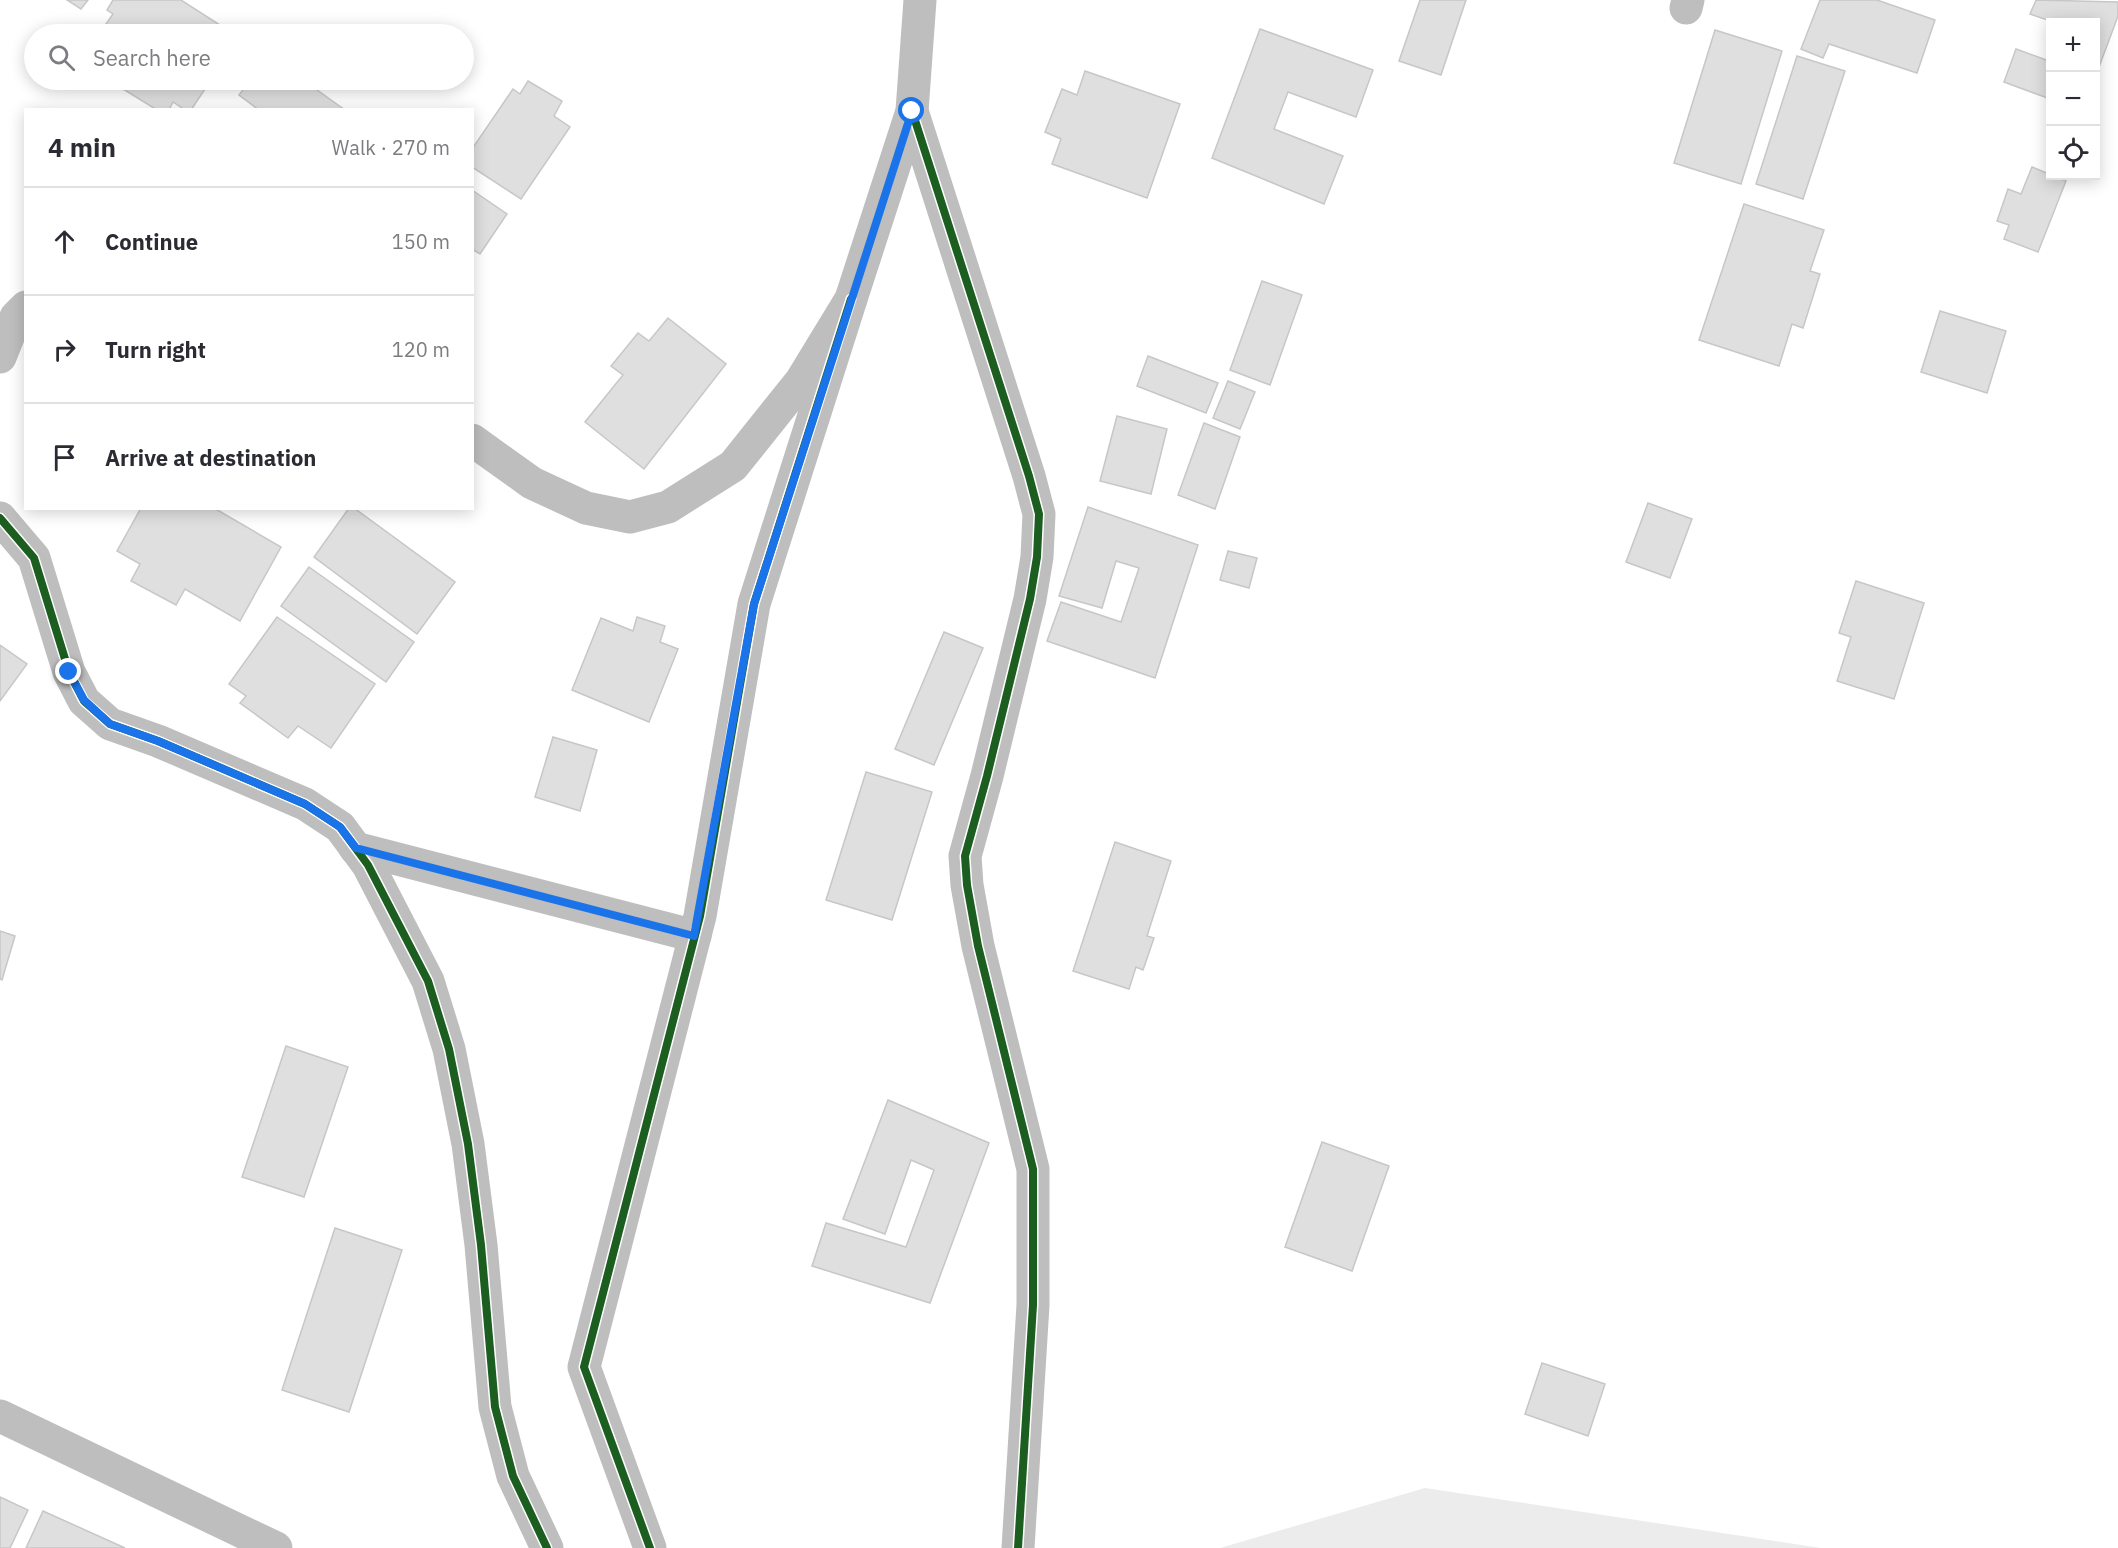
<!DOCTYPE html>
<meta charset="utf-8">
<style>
:root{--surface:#fff;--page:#f7f7f7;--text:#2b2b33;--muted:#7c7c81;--line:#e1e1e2}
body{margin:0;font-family:"IBM Plex Sans",sans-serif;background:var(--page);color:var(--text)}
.controls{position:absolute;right:18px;top:18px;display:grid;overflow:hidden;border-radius:0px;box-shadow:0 3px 15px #0003}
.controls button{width:54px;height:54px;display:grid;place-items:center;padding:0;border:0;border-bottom:2px solid var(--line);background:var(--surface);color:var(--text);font:30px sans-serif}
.stop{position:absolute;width:18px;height:18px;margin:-14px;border:4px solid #1a73e8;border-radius:50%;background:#fff}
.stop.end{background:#1a73e8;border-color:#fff;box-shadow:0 2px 6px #0008}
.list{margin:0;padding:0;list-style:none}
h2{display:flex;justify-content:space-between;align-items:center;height:78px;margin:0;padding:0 24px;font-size:26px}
h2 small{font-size:20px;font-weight:400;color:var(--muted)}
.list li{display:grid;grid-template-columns:39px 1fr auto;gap:18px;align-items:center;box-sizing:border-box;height:108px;padding:0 24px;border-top:2px solid var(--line)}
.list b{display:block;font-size:22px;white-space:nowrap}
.list em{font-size:20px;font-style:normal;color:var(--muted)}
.icon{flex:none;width:33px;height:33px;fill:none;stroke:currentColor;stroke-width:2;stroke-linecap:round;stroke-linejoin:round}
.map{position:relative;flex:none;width:2118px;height:1548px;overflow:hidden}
.search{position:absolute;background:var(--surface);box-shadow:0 3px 15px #0003;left:24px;top:24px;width:450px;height:66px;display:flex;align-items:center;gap:15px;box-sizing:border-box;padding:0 21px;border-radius:33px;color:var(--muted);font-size:22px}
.panel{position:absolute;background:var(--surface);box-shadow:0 3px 15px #0003;left:24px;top:108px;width:450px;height:402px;border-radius:0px}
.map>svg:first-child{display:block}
.green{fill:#ececec}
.building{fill:#dfdfdf;stroke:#c7c7c7;stroke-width:1.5}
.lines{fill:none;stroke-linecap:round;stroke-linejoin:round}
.minor{stroke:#bebebe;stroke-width:33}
.cycleway-casing{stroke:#fff;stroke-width:11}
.cycleway{stroke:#1b5e20;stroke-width:8}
.route{stroke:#1a73e8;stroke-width:8}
</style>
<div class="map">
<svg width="2118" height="1548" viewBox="0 0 2118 1548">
<rect width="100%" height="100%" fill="#fff"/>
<path class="green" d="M 1425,1488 L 1821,1548 L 1220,1548 Z"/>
<g class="building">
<path d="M 67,0 L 88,0 L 81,9 Z"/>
<path d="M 113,0 L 181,0 L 234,34 L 99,34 L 113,14 L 107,10 Z"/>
<path d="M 1420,0 L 1466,0 L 1441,75 L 1399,61 Z"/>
<path d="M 1820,0 L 1877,0 L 1935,20 L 1917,73 L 1829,44 L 1823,58 L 1801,49 Z"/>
<path d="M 2036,0 L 2118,2 L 2118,16 L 2096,75 L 2096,22 L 2053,22 L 2030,14 Z"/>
<path d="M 1260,29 L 1373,70 L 1356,117 L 1288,92 L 1274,129 L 1343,156 L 1324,204 L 1212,158 Z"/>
<path d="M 1715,30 L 1782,51 L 1741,184 L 1674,163 Z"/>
<path d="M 2016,49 L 2049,61 L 2050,56 L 2050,99 L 2004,82 Z"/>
<path d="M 1797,56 L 1845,71 L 1803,199 L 1756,184 Z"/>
<path d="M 1085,71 L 1180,104 L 1147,198 L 1052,164 L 1061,139 L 1045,132 L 1062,89 L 1077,95 Z"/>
<path d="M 121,80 L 211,80 L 191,110 L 185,110 L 173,102 L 169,110 L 157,110 L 118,86 Z"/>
<path d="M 250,80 L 303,80 L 345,110 L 259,110 L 239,95 Z"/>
<path d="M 528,81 L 562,101 L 554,116 L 570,127 L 521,199 L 472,167 L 472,149 L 513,89 L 520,94 Z"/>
<path d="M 2032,167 L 2066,181 L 2038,252 L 2004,239 L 2009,225 L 1997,221 L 2008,189 L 2021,194 Z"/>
<path d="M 472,190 L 507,214 L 480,254 L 472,249 Z"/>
<path d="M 1744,204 L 1824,230 L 1810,271 L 1820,274 L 1803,328 L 1792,324 L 1779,366 L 1699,340 Z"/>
<path d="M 1262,281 L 1302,295 L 1270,385 L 1230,370 Z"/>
<path d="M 1940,311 L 2006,331 L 1987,393 L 1921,372 Z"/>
<path d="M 668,318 L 726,364 L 644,469 L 585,422 L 623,375 L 611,366 L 638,333 L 649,341 Z"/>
<path d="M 1148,356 L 1218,383 L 1206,413 L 1137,386 Z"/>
<path d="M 1228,381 L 1255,392 L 1240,429 L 1213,418 Z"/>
<path d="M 1117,416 L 1167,429 L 1151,494 L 1100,481 Z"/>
<path d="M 1204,423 L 1240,437 L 1215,509 L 1178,495 Z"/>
<path d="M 1648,503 L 1692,519 L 1670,578 L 1626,562 Z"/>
<path d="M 1088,507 L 1198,545 L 1155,678 L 1047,641 L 1061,602 L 1121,622 L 1139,568 L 1116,561 L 1102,608 L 1059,596 Z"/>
<path d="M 141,508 L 214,508 L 281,547 L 240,621 L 185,589 L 176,605 L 131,581 L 140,564 L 117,551 Z"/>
<path d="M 349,508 L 354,508 L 455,582 L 417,634 L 314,557 Z"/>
<path d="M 1228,551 L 1257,558 L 1249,588 L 1220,580 Z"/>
<path d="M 309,567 L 414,642 L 386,682 L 281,606 Z"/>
<path d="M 1856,581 L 1924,603 L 1894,699 L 1837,681 L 1851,637 L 1839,633 Z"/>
<path d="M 277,617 L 375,684 L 331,748 L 298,726 L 288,738 L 240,703 L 246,696 L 229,684 Z"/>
<path d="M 637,617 L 665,626 L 660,642 L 678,649 L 649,722 L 572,690 L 601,618 L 633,631 Z"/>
<path d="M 944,632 L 983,648 L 934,765 L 895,749 Z"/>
<path d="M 0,645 L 27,664 L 0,701 Z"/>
<path d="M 553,737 L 597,750 L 580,811 L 535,797 Z"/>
<path d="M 866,772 L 932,792 L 892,920 L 826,900 Z"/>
<path d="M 1115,842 L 1171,861 L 1147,936 L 1154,938 L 1143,970 L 1136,967 L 1129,989 L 1073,971 Z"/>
<path d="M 0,931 L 15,936 L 2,980 L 0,979 Z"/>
<path d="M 286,1046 L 348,1067 L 304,1197 L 242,1177 Z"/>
<path d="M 888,1100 L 989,1143 L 930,1303 L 812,1266 L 826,1223 L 906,1247 L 934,1170 L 911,1160 L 885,1234 L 843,1219 Z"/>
<path d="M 1322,1142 L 1389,1166 L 1352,1271 L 1285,1247 Z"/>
<path d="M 335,1228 L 402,1250 L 349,1412 L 282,1390 Z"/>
<path d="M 1542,1363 L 1605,1384 L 1588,1436 L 1525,1414 Z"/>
<path d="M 0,1497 L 28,1510 L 10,1548 L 0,1548 Z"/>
<path d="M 43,1511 L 125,1548 L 26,1548 Z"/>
</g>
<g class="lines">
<g class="minor">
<path d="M 1686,8 L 1688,0"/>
<path d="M 912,111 L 1029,476 L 1039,514 L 1037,557 L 1030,599 L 987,776 L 965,856 L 967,885 L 978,946 L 1033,1169 L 1033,1305 L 1018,1548"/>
<path d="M 0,357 L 16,317 L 26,307"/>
<path d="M 472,440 L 532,483 L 586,508 L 630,517 L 668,507 L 733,466 L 801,381 L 851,299 L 912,111 L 920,0"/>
<path d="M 0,518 L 34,558 L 69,672 L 84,701 L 110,724 L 158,741 L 305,804 L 340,827 L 368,865 L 428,981 L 449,1049 L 468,1144 L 481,1245 L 495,1407 L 513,1476 L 547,1548"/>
<path d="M 355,848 L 695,936"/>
<path d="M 0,1416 L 276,1548"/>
<path d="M 650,1548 L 584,1367 L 700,916 L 754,604 L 851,299"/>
</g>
<g class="cycleway-casing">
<g id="cycleway">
<path d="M 912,111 L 1029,476 L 1039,514 L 1037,557 L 1030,599 L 987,776 L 965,856 L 967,885 L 978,946 L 1033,1169 L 1033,1305 L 1018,1548"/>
<path d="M 0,518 L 34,558 L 69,672 L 84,701 L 110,724 L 158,741 L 305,804 L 340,827 L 368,865 L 428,981 L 449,1049 L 468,1144 L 481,1245 L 495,1407 L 513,1476 L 547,1548"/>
<path d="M 650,1548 L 584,1367 L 700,916 L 754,604 L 851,299"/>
</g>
</g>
<use href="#cycleway" class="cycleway"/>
</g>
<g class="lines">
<path class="route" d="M 69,672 L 84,700 L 110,724 L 158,741 L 305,804 L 340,827 L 356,848 L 694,936 L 754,604 L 912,111"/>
</g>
</svg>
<div class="controls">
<button>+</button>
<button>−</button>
<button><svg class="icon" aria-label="locate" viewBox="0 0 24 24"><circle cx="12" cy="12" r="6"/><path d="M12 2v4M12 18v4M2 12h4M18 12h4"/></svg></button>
</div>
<div class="stop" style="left:912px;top:111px"></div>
<div class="stop end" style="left:69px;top:672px"></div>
<div class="search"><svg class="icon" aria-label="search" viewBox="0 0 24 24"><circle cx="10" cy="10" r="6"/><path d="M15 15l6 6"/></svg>Search here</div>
<section class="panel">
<h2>4 min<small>Walk · 270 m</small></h2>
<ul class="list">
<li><svg class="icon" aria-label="ahead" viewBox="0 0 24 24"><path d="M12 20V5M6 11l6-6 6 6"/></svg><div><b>Continue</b></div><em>150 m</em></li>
<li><svg class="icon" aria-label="right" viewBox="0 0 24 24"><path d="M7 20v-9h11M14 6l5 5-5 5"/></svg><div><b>Turn right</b></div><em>120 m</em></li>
<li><svg class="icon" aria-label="arrive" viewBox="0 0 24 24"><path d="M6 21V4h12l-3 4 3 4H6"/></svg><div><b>Arrive at destination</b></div></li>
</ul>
</section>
</div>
